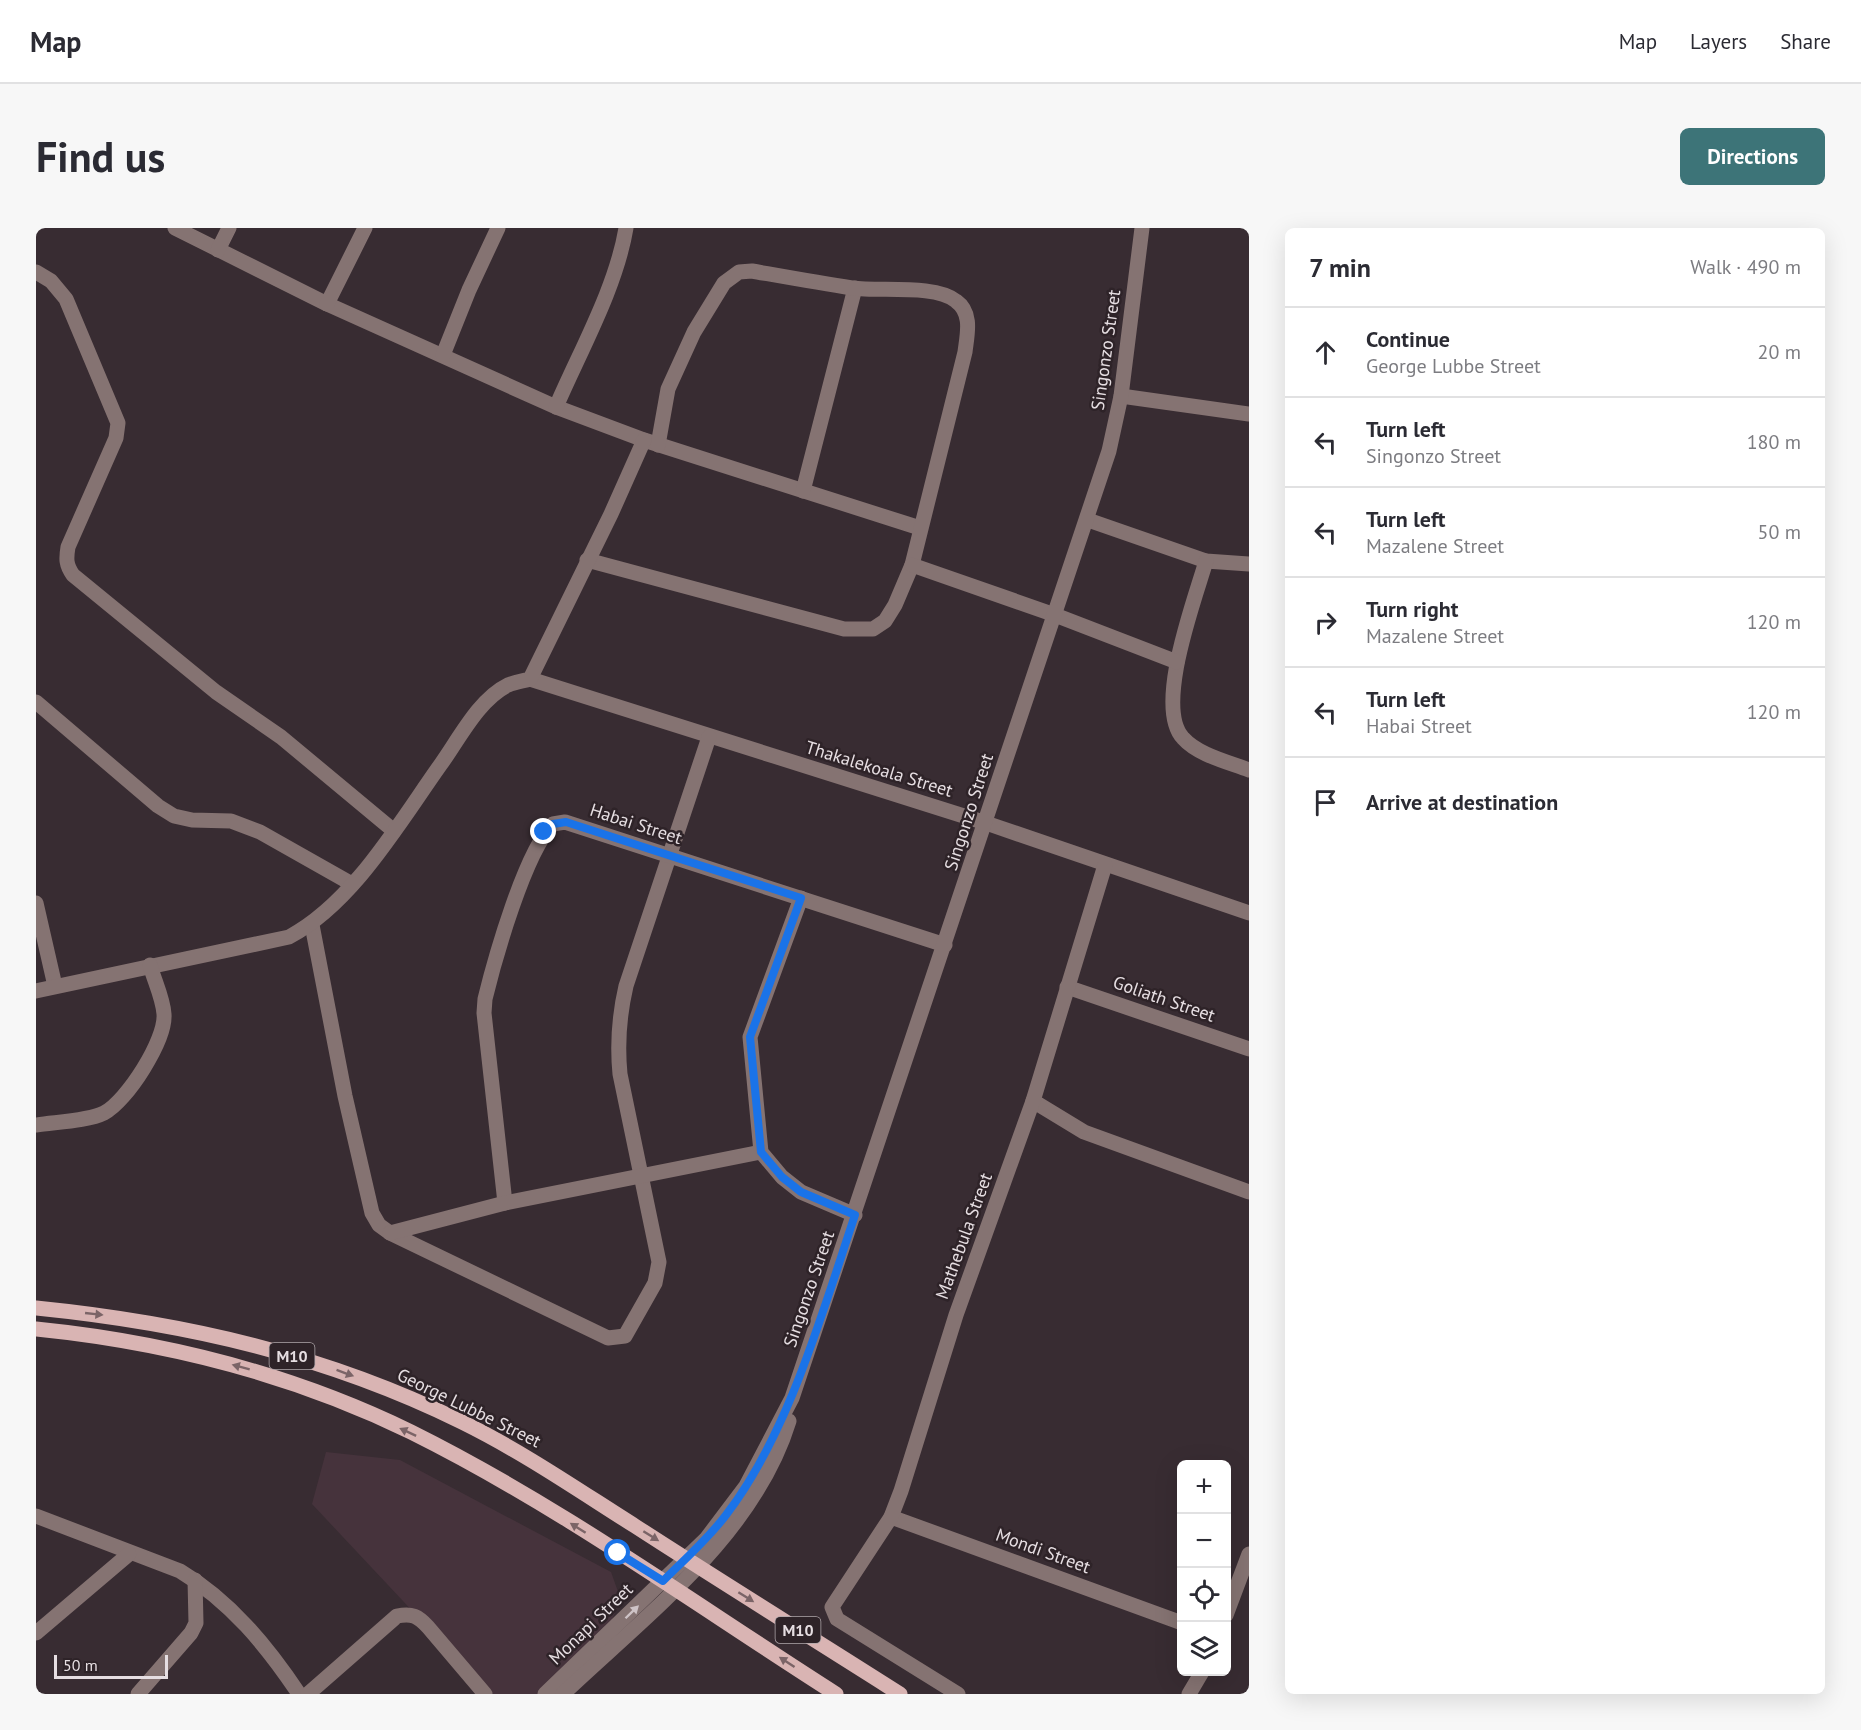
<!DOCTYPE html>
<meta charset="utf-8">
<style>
:root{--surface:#fff;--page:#f7f7f7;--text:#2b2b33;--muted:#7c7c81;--line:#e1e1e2;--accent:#3d7478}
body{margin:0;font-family:"PT Sans",sans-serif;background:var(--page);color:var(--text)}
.controls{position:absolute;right:18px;bottom:18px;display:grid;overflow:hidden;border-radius:9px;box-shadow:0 6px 24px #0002}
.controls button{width:54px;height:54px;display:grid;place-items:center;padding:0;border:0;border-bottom:2px solid var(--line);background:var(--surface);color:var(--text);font:30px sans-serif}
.scale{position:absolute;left:18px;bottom:15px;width:114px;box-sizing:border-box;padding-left:6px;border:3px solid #e6dee2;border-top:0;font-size:16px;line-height:21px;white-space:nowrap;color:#e6dee2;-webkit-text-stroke:4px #2e2328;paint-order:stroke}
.stop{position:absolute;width:18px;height:18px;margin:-14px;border:4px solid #1a73e8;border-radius:50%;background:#fff}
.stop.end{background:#1a73e8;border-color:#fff;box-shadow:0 2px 6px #0008}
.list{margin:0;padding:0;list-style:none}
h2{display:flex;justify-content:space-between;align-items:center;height:78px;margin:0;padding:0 24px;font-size:26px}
h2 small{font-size:20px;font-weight:400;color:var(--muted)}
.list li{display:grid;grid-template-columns:39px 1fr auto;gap:18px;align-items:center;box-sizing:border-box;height:90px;padding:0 24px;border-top:2px solid var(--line)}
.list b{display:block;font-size:22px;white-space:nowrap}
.list p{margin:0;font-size:20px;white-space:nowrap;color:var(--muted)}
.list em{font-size:20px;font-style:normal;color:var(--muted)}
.icon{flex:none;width:33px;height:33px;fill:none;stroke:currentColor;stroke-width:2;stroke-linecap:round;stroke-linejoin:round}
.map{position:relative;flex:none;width:1213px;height:1466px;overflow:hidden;border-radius:9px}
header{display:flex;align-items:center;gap:36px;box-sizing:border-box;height:84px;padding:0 30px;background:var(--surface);border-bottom:2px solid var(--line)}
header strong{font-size:28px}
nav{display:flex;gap:33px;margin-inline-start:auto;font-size:21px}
.intro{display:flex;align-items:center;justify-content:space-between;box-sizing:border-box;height:144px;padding:0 36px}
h1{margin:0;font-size:42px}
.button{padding:15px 27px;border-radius:9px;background:var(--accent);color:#fff;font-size:21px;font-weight:700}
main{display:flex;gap:36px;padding:0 36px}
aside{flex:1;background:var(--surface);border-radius:9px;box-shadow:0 6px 24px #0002}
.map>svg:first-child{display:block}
.built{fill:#46333c}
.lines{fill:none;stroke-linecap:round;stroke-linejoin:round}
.minor{stroke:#857372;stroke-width:15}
.major{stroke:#d9b4b3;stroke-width:15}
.oneway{fill:#7b6467}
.oneway2{fill:#cec3c6}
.route{stroke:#1a73e8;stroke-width:8}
.labels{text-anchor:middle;stroke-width:5;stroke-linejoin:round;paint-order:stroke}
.shield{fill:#2e2328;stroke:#afa6aa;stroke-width:1.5}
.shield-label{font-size:16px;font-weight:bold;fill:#e6dee2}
.street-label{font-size:18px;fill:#e6dee2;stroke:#2e2328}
</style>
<header>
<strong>Map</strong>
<nav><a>Map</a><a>Layers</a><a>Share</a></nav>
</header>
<div class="intro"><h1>Find us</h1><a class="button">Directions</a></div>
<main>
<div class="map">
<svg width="1213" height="1466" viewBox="0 0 1213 1466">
<rect width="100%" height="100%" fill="#382c32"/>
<path class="built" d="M 290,1224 L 364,1232 L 575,1344 L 585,1372 L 565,1415 L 509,1466 L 449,1466 L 382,1389 L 276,1276 Z"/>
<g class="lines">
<g class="minor">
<path d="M 139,0 L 291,76 L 520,179 L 608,212 L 884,300"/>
<path d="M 182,22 L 193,0"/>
<path d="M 0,44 L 15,53 L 30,71 L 82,195 L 80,210 L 32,319 C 30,331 30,337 37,347 L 180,464 L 245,509 L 358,603"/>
<path d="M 291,76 L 329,0"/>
<path d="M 407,127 L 433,62 L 462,0"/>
<path d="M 1085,168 L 1213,186"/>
<path d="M 520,179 C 544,123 580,60 590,0"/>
<path d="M 767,263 L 819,60"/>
<path d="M 1052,292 L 1170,333 L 1213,336"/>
<path d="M 551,332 L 808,401 L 837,401 L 849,393 L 859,377 L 876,337 L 929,124 C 931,107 937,85 920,73 C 899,56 844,64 816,60 C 783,55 750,49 716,43 L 703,44 L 688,55 L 658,104 L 632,161 L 622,217"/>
<path d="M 1170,333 C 1159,371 1118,479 1147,510 C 1162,527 1192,534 1213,542"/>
<path d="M 876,337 L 1019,387 L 1141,434"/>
<path d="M 494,451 L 950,595 L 1213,685"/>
<path d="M 0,474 L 122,578 L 138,588 L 156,592 L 195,593 L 224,604 L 316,656"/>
<path d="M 765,670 L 714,809 L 725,924 L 746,949 L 765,964 L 819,987"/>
<path d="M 0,675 L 19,758"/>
<path d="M 276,697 L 309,868 L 336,985 L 343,997 L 354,1005 L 572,1110 L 589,1108 L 619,1055 L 623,1034 L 584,846 C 581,815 583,788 590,758 L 673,509"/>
<path d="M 1031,759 L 1213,821"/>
<path d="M 0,763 L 253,709 C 317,675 363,595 405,536 C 423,511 443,471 472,457 C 479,454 487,453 494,451 L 575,286 L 608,212"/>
<path d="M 997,873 L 1048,904 L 1213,964"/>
<path d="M 0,897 C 19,894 52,893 68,885 C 91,873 130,812 128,786 C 127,770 118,752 114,737"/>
<path d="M 469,975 L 448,785 L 449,771 C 459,730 489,624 517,596 L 529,594 L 909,717"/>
<path d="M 354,1005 L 469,975 L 725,924"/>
<path d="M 0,1288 L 144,1343 C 194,1373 231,1418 263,1466"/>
<path d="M 855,1289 L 1146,1395"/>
<path d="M 1190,1387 L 1213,1326"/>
<path d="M 0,1405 L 93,1326"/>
<path d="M 102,1466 L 155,1405 L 160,1395 L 159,1352"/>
<path d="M 272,1466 L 361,1388 C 376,1385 382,1388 392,1399 L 449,1466"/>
<path d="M 509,1466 L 670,1311 L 710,1258 L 756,1170 L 1073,223 L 1085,168 L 1106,0"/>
<path d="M 527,1466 C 610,1387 718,1307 753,1193"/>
<path d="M 922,1466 L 801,1391 L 796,1379 L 855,1289 L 865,1263 L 920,1087 L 997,873 L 1069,637"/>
<path d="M 1153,1466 L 1166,1444"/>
</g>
<g class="major">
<path d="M 0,1080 C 149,1095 290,1127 426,1194 C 487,1224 542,1262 599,1298 C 687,1355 776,1410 864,1466"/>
<path d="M 0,1101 C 129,1114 258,1147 375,1204 C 524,1278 660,1377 800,1466"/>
</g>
</g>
<defs><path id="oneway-solid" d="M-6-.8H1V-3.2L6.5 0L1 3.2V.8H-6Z" transform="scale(1.5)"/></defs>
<g class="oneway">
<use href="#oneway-solid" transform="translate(58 1086) rotate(6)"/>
<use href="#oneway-solid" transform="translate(205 1139) rotate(-165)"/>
<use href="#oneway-solid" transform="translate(309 1145) rotate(20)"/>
<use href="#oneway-solid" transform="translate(372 1204) rotate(-155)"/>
<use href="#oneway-solid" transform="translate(542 1300) rotate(-148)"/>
<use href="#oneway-solid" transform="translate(615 1308) rotate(32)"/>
<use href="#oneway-solid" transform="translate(710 1369) rotate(32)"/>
<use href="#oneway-solid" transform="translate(751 1434) rotate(-147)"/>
</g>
<use class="oneway2" href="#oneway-solid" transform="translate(596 1384) rotate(-44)"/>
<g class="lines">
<path class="route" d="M 508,604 L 517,596 L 530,594 L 765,670 L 714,809 L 725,924 L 746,949 L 765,964 L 819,987 C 786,1085 753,1205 690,1287 C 672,1311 649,1331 627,1353 L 582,1325"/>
</g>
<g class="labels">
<g class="shield">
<rect x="233.5" y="1115" width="45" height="26" rx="4.5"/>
<rect x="739.5" y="1389" width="45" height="26" rx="4.5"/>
</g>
<g class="shield-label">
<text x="256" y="1134">M10</text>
<text x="762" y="1408">M10</text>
</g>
<g class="street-label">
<text transform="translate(1070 122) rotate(-82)" y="6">Singonzo Street</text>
<text transform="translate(843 541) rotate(17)" y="6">Thakalekoala Street</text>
<text transform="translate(933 584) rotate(-72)" y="6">Singonzo Street</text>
<text transform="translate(600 596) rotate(18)" y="6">Habai Street</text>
<text transform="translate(1128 771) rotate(19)" y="6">Goliath Street</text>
<text transform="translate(928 1008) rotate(-70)" y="6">Mathebula Street</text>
<text transform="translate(773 1061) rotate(-71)" y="6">Singonzo Street</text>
<text transform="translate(433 1180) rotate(26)" y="6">George Lubbe Street</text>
<text transform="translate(1007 1323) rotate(20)" y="6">Mondi Street</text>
<text transform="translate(555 1396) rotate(-44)" y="6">Monapi Street</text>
</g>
</g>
</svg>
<div class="controls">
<button>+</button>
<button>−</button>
<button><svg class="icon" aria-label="locate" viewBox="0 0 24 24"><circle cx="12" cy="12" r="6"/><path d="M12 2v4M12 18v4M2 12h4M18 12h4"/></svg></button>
<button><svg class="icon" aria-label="layers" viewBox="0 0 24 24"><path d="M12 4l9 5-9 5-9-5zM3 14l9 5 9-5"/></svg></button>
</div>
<div class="scale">50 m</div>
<div class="stop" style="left:582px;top:1325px"></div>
<div class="stop end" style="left:508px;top:604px"></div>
</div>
<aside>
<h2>7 min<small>Walk · 490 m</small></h2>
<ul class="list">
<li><svg class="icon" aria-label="ahead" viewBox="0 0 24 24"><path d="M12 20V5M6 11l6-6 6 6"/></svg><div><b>Continue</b><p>George Lubbe Street</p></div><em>20 m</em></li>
<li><svg class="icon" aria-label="left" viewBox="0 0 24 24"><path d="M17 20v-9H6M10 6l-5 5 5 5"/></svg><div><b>Turn left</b><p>Singonzo Street</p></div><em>180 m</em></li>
<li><svg class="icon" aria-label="left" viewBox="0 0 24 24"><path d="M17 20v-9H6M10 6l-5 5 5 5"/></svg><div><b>Turn left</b><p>Mazalene Street</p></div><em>50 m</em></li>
<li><svg class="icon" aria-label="right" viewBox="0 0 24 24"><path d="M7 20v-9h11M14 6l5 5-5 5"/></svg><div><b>Turn right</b><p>Mazalene Street</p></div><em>120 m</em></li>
<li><svg class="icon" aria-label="left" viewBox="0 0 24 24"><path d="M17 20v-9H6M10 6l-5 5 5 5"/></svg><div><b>Turn left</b><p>Habai Street</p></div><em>120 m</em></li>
<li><svg class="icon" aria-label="arrive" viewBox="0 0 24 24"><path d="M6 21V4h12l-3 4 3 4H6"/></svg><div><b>Arrive at destination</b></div></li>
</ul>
</aside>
</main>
